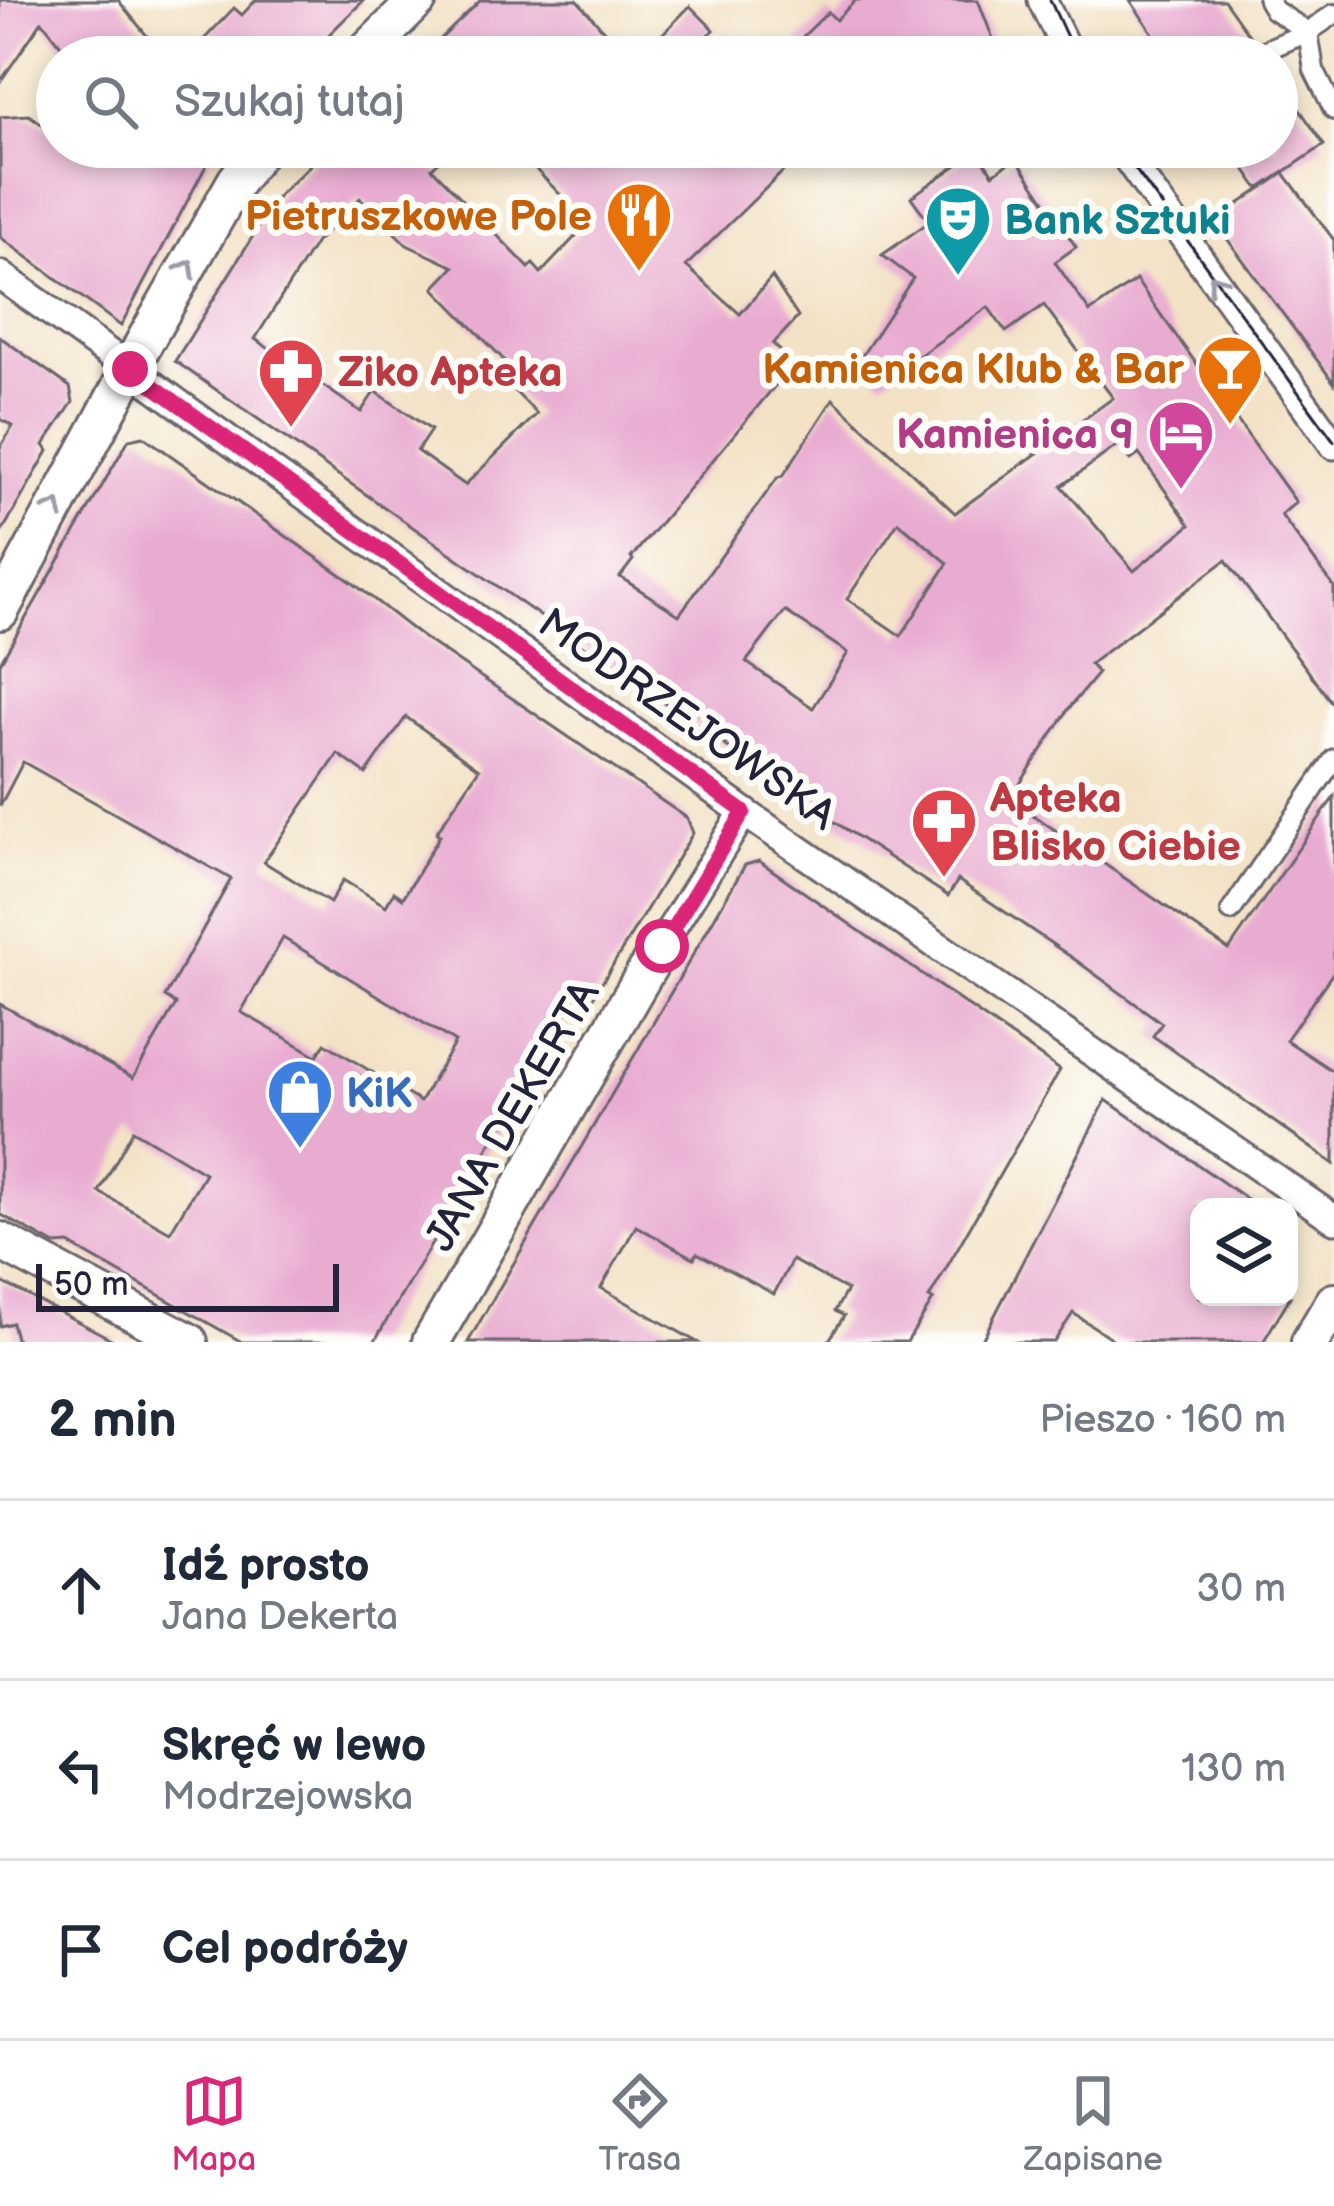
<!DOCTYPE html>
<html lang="pl">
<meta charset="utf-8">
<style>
:root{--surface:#fff;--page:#f6f6f7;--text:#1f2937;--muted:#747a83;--line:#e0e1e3;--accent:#db2777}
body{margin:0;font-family:"Balsamiq Sans",sans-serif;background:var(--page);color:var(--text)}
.controls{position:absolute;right:36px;bottom:36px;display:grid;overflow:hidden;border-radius:24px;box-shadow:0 6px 18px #0003}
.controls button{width:108px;height:108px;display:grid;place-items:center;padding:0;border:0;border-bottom:3px solid var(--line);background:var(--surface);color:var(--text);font:60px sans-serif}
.scale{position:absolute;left:36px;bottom:30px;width:303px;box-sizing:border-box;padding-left:12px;border:6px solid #22223b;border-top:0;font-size:33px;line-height:42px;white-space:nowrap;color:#22223b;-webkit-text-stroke:9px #fdfcf7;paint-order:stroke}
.stop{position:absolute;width:36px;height:36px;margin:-27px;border:9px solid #db2777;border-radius:50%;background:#fff}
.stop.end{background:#db2777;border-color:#fff;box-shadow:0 3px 12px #0008}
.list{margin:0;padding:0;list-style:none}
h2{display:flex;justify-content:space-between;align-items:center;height:156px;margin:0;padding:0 48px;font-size:51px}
h2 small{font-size:39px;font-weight:400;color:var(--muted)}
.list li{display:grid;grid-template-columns:78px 1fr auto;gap:36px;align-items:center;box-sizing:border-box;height:180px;padding:0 48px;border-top:3px solid var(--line)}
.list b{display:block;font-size:45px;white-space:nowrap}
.list p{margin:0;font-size:39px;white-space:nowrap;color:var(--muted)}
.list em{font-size:39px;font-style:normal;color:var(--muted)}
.icon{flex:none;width:66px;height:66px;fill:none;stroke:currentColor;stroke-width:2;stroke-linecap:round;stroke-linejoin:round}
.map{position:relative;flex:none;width:1334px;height:1342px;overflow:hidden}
.search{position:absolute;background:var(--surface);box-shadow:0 6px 18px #0003;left:36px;right:36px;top:36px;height:132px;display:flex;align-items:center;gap:30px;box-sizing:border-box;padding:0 42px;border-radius:66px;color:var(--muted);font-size:45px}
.sheet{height:696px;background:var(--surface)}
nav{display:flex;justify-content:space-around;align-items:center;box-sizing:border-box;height:168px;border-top:3px solid var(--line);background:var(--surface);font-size:33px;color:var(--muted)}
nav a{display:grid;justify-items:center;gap:6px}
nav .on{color:var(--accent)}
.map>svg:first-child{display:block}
.building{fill:#e9acd1;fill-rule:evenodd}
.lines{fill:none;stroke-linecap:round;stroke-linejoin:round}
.service-casing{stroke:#6b656c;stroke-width:24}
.pedestrian-casing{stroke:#6b656c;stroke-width:33}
.minor-casing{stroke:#6b656c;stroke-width:42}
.service{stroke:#fff;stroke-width:18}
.pedestrian{stroke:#fff;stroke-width:27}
.minor{stroke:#fff;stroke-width:36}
.tram{stroke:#22223b;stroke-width:3}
.oneway{stroke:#9c9ca7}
.route{stroke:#db2777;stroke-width:15}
.labels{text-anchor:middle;stroke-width:12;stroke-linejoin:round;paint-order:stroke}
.food-label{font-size:42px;font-weight:bold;fill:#c56008;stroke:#fdfcf7;text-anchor:end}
.culture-label{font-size:42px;font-weight:bold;fill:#0d838f;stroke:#fdfcf7;text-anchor:start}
.health-label{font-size:42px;font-weight:bold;fill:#be3a42;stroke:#fdfcf7;text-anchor:start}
.hotel-label{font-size:42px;font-weight:bold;fill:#b23c85;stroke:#fdfcf7;text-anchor:end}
.street-label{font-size:42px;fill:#22223b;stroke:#fdfcf7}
.shop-label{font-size:42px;font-weight:bold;fill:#366cbe;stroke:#fdfcf7;text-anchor:start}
</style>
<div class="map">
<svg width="1334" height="1342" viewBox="0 0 1334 1342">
<rect width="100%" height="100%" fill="#fdfcf7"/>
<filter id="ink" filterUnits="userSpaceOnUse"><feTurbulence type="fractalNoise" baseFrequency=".00833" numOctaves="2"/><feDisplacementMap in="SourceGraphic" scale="24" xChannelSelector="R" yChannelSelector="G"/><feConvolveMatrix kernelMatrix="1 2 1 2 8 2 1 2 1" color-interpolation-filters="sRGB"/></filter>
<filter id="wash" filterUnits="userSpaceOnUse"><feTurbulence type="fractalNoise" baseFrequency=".004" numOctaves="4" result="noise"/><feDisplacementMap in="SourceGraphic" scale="48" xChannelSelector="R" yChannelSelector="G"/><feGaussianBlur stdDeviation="2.7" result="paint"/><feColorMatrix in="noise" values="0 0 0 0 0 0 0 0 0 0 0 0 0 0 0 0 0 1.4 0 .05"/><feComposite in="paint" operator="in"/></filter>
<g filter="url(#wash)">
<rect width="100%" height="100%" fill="#f3e2c6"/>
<g id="blocks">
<g class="building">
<path d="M 0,0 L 118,0 L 164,57 L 70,57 L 42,21 L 0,82 Z"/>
<path d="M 256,0 L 364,0 L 306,57 L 187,57 L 234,8 L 242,15 Z"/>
<path d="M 481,0 L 577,0 L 627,57 L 422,57 Z"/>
<path d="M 856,0 L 978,0 L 1000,57 L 782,57 L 828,12 L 836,20 Z"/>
<path d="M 1130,0 L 1224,0 L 1253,41 L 1249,57 L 1169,57 Z"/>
<path d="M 690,6 L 714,30 L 684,57 L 640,57 Z"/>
<path d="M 1277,76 L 1324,145 L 1259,189 L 1230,147 L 1277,147 Z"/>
<path d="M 29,115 L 57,135 L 57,147 L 216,147 L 121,326 L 0,237 L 0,117 Z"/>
<path d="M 329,147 L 455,147 L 432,168 L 529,268 L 533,264 L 541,273 L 588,223 L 514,147 L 808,147 L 686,266 L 740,314 L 772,277 L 798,317 L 773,344 L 794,363 L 631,558 L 633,560 L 620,577 L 679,615 L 778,477 L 783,476 L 833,399 L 955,513 L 1113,398 L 1044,305 L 1006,332 L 988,307 L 882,382 L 863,354 L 913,278 L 882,255 L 929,222 L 911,197 L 977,151 L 993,174 L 1016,158 L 1076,247 L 1055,262 L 1090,312 L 1136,280 L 1296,502 L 1281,515 L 1334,587 L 1334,706 L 1226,560 L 1090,664 L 1098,673 L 1070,707 L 1010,799 L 1229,950 L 1334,797 L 1334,971 L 1286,1040 L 1334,1072 L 1334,1164 L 1153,1036 L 1162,1023 L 1077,961 L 958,880 L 948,896 L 838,824 L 175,361 L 278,196 ZM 360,198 L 407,245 L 454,267 L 434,288 L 504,360 L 494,370 L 537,414 L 465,485 L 417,451 L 431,430 L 375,391 L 361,412 L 255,339 L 316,242 ZM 1119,444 L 1131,460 L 1139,454 L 1190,525 L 1134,571 L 1062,486 ZM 898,522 L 948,563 L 901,636 L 847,599 ZM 785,611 L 848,653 L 813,708 L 746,662 Z"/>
<path d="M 1284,173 L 1334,240 L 1334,383 L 1214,221 Z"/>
<path d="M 0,337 L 70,387 L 73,402 L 44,445 L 48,451 L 0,535 L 0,448 L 13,426 L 0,419 Z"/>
<path d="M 143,436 L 353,583 L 421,636 L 687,818 L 693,833 L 591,1001 L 579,993 L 374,1342 L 242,1342 L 69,1244 L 55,1245 L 0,1214 L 0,1004 L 133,1078 L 176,1004 L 165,997 L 231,879 L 23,762 L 0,806 L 0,663 L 129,439 ZM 406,717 L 479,769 L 436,833 L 440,835 L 403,898 L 394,892 L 386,906 L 343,880 L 330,903 L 264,862 L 338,754 L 366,774 ZM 283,938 L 455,1042 L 420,1102 L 325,1043 L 317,1056 L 241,1012 ZM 133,1130 L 205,1173 L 170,1232 L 99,1192 Z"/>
<path d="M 759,861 L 1060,1070 L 929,1298 L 933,1300 L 907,1342 L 828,1342 L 844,1316 L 835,1311 L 847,1290 L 792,1260 L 774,1294 L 697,1253 L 694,1258 L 636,1226 L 601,1288 L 697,1342 L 468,1342 L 745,865 Z"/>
<path d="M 1106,1100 L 1258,1207 L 1199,1207 L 1199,1297 L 1290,1297 L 1263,1342 L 1117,1342 L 1073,1313 L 1054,1342 L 981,1342 Z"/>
<path d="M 0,1281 L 21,1292 L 117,1342 L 17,1342 L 12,1323 L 0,1326 Z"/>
</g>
</g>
</g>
<g filter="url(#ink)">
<use href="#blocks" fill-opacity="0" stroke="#6b656c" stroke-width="3"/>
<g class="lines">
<g class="service-casing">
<g id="service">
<path d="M 1268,0 L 1274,10 L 1308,32 L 1314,70 L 1334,110"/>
<path d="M 1261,52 L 1308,32 L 1334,14"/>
<path d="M 1231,911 L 1334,759"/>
</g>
</g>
<g class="pedestrian-casing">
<g id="pedestrian">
<path d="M 1042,0 L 1070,57"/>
<path d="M 1119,147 L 1334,445"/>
<path d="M 0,275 L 744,812 L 1334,1219"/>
<path d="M 661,945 L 744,812"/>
</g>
</g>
<g class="minor-casing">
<g id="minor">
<path d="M 361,57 L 418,0"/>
<path d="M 0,611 L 145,341 L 236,181 L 262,147"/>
<path d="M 0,1241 L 189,1342"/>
<path d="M 431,1342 L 661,945"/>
<path d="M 1310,1342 L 1334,1302"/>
</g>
</g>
<use href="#service" class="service"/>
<use href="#pedestrian" class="pedestrian"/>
<use href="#minor" class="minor"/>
<g class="tram">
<path d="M 1050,0 L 1076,57"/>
<path d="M 1119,147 L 1334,441"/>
</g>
</g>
<defs><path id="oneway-chevron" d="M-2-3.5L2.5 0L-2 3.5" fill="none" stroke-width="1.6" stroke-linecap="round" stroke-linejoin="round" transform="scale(3)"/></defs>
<g class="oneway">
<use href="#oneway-chevron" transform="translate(187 268) rotate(-61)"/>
<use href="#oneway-chevron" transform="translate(1216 282) rotate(-126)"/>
<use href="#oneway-chevron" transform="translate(55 508) rotate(-62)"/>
</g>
</g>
<g class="lines" filter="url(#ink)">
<path class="route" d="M 130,369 L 744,812 L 662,946"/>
</g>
<defs>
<g id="restaurant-pin" transform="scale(3.45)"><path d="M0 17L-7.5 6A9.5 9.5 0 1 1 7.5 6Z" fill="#e8710a" stroke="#fdfcf7"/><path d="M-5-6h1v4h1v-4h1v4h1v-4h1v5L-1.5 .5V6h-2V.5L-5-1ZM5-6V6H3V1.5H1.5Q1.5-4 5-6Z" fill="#fff"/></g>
<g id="theatre-pin" transform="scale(3.45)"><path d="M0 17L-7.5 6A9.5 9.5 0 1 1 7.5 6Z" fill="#0f9aa8" stroke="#fdfcf7"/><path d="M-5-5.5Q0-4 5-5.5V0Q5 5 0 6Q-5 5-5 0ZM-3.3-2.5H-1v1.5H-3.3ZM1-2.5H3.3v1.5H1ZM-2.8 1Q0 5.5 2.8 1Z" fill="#fff"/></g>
<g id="bar-pin" transform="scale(3.45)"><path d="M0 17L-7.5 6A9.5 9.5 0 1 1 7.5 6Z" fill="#e8710a" stroke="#fdfcf7"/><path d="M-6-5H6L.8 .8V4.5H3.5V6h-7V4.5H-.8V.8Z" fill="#fff"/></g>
<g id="pharmacy-pin" transform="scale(3.45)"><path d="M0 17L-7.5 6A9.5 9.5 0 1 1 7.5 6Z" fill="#e0444e" stroke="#fdfcf7"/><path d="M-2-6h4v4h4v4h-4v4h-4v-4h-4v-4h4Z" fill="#fff"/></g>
<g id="hotel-pin" transform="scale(3.45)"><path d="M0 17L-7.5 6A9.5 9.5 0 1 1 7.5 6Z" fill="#d1479c" stroke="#fdfcf7"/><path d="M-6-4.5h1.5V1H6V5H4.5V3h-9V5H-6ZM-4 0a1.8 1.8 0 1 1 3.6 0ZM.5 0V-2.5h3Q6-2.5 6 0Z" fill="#fff"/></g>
<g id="shop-pin" transform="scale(3.45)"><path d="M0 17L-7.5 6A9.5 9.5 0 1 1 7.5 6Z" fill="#3f7fe0" stroke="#fdfcf7"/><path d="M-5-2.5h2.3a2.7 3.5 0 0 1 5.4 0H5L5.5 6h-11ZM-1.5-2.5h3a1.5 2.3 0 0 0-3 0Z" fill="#fff"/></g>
</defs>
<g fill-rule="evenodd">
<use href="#restaurant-pin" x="639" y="215"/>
<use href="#theatre-pin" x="958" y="219"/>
<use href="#bar-pin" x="1230" y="368"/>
<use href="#pharmacy-pin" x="291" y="371"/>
<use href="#hotel-pin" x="1181" y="433"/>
<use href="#pharmacy-pin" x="944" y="821"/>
<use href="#shop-pin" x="300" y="1092"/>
</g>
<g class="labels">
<g class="food-label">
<text x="592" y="230">Pietruszkowe Pole</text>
<text x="1184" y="383">Kamienica Klub &amp; Bar</text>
</g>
<g class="culture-label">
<text x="1004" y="234">Bank Sztuki</text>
</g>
<g class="health-label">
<text x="338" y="386">Ziko Apteka</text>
<text x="990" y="812">Apteka<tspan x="990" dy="48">Blisko Ciebie</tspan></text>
</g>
<g class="hotel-label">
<text x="1134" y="448">Kamienica 9</text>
</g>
<g class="street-label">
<text transform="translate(688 718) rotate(35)" y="15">MODRZEJOWSKA</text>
<text transform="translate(511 1115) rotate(-60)" y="15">JANA DEKERTA</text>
</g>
<g class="shop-label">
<text x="346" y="1107">KiK</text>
</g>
</g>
</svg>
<div class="controls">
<button><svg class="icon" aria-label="layers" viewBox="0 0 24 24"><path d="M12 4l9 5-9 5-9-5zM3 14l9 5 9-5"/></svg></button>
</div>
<div class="scale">50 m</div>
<div class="stop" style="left:662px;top:946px"></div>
<div class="stop end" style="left:130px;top:369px"></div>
<div class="search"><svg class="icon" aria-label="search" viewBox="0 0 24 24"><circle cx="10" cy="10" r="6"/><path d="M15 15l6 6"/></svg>Szukaj tutaj</div>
</div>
<section class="sheet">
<h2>2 min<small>Pieszo · 160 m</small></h2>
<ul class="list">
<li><svg class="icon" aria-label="ahead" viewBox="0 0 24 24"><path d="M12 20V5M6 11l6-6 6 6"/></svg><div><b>Idź prosto</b><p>Jana Dekerta</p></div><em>30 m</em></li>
<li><svg class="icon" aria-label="left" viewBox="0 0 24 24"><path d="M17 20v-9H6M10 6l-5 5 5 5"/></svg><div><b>Skręć w lewo</b><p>Modrzejowska</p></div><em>130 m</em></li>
<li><svg class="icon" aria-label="arrive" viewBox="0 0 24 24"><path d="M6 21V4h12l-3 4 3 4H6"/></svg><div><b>Cel podróży</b></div></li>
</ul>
</section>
<nav>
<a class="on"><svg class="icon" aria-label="map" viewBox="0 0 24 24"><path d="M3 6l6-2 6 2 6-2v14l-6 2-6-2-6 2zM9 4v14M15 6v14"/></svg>Mapa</a>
<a><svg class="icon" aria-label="directions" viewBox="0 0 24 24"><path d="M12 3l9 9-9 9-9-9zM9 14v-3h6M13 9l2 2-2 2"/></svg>Trasa</a>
<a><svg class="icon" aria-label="saved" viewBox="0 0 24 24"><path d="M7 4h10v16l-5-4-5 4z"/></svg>Zapisane</a>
</nav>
